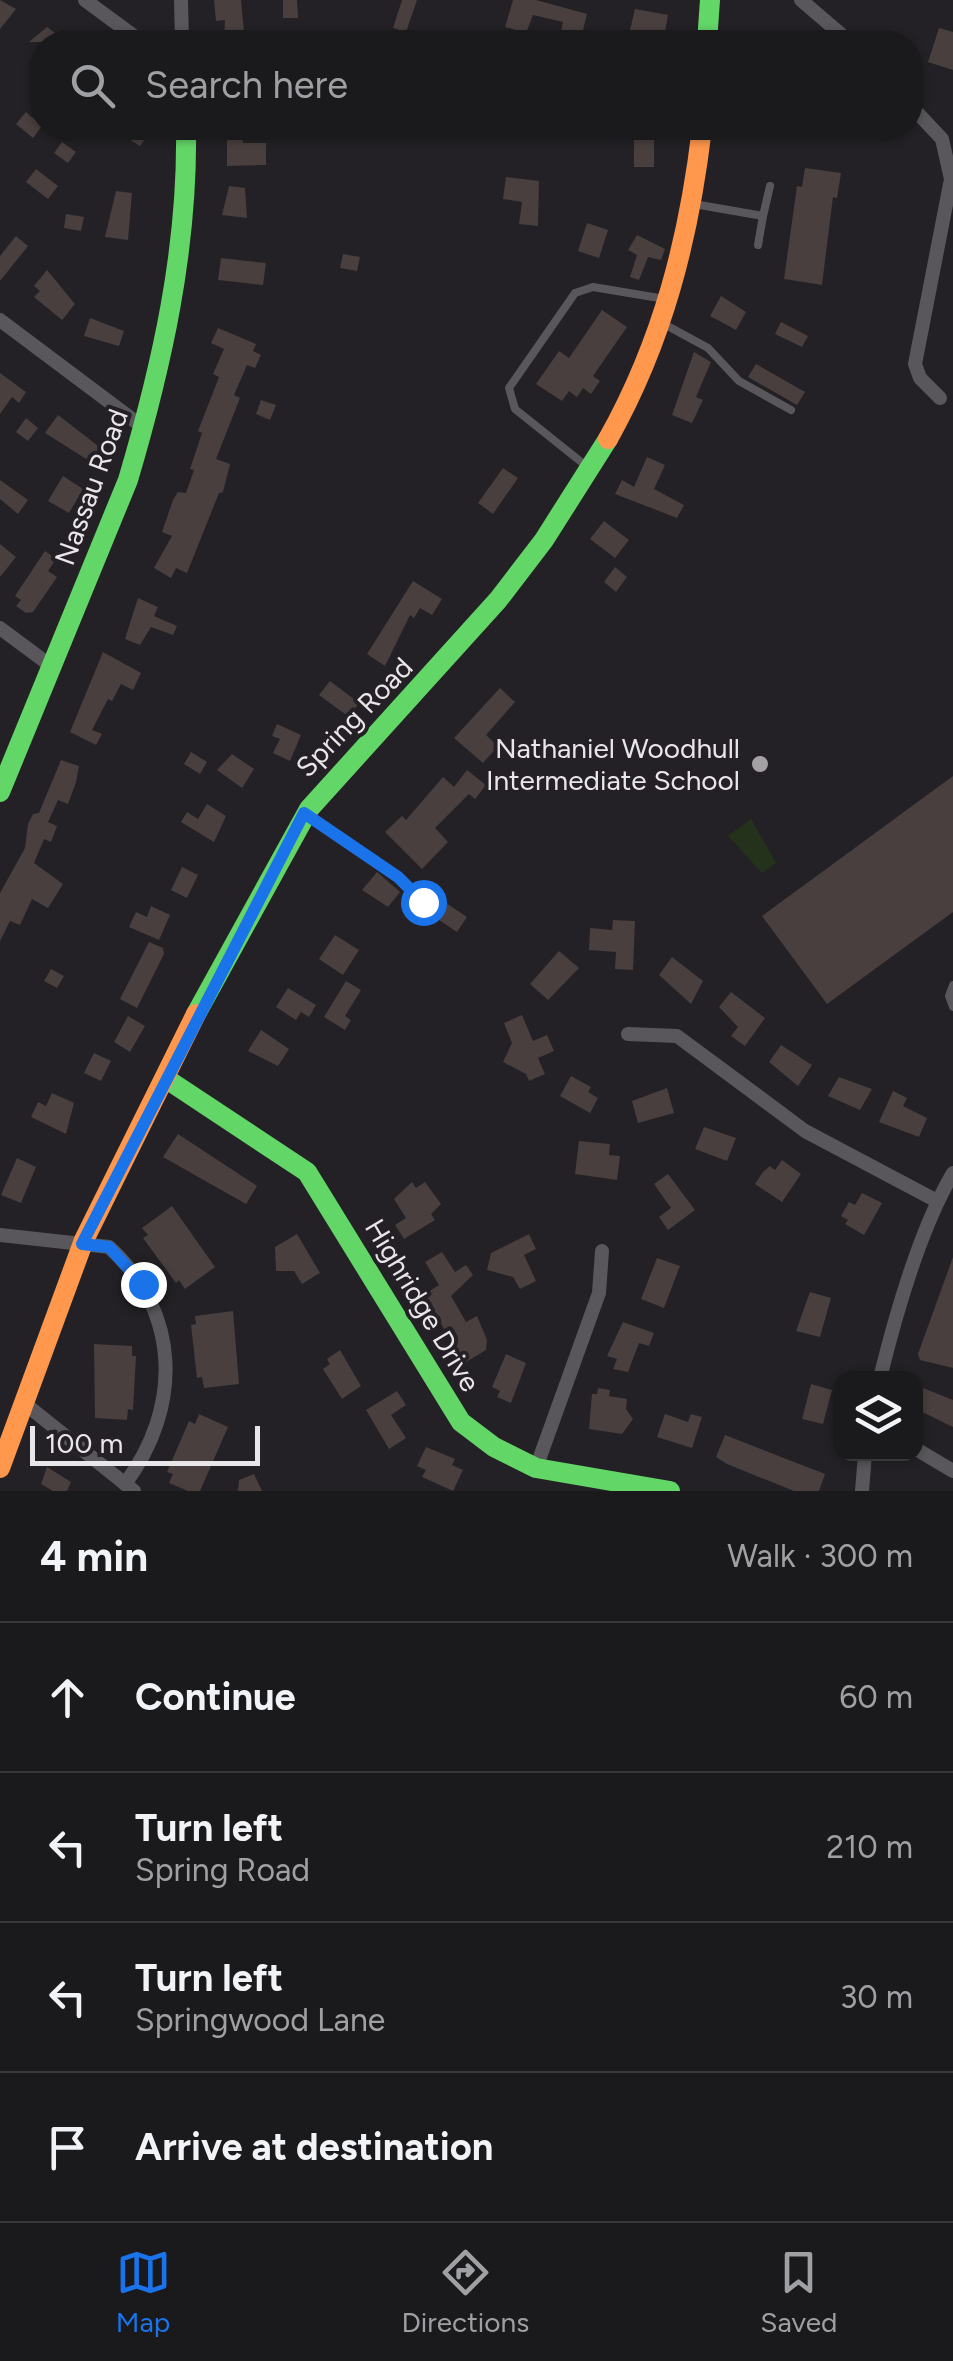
<!DOCTYPE html>
<meta charset="utf-8">
<style>
:root{--surface:#1a191c;--page:#232225;--text:#f1f3f6;--muted:#9fa0a3;--line:#38383b;--accent:#1a73e8}
body{margin:0;font-family:Figtree,sans-serif;background:var(--page);color:var(--text)}
.controls{position:absolute;right:30px;bottom:30px;display:grid;overflow:hidden;border-radius:20px;box-shadow:0 2px 8px #0004}
.controls button{width:90px;height:90px;display:grid;place-items:center;padding:0;border:0;border-bottom:2px solid var(--line);background:var(--surface);color:var(--text);font:50px sans-serif}
.scale{position:absolute;left:30px;bottom:25px;width:230px;box-sizing:border-box;padding-left:10px;border:5px solid #e9e6ea;border-top:0;font-size:28px;line-height:35px;white-space:nowrap;color:#e9e6ea;-webkit-text-stroke:8px #242026;paint-order:stroke}
.stop{position:absolute;width:30px;height:30px;margin:-22px;border:8px solid #1a73e8;border-radius:50%;background:#fff}
.stop.end{background:#1a73e8;border-color:#fff;box-shadow:0 2px 10px #0008}
.list{margin:0;padding:0;list-style:none}
h2{display:flex;justify-content:space-between;align-items:center;height:130px;margin:0;padding:0 40px;font-size:42px}
h2 small{font-size:32px;font-weight:400;color:var(--muted)}
.list li{display:grid;grid-template-columns:65px 1fr auto;gap:30px;align-items:center;box-sizing:border-box;height:150px;padding:0 40px;border-top:2px solid var(--line)}
.list b{display:block;font-size:38px;white-space:nowrap}
.list p{margin:0;font-size:32px;white-space:nowrap;color:var(--muted)}
.list em{font-size:32px;font-style:normal;color:var(--muted)}
.icon{flex:none;width:55px;height:55px;fill:none;stroke:currentColor;stroke-width:2;stroke-linecap:round;stroke-linejoin:round}
.map{position:relative;flex:none;width:953px;height:1491px;overflow:hidden}
.search{position:absolute;background:var(--surface);box-shadow:0 2px 8px #0004;left:30px;right:30px;top:30px;height:110px;display:flex;align-items:center;gap:25px;box-sizing:border-box;padding:0 35px;border-radius:40px;color:var(--muted);font-size:38px}
.sheet{height:730px;background:var(--surface)}
nav{display:flex;justify-content:space-around;align-items:center;box-sizing:border-box;height:140px;border-top:2px solid var(--line);background:var(--surface);font-size:28px;color:var(--muted)}
nav a{display:grid;justify-items:center;gap:5px}
nav .on{color:var(--accent)}
.map>svg:first-child{display:block}
.green{fill:#24321c}
.building{fill:#483f3e}
.lines{fill:none;stroke-linecap:round;stroke-linejoin:round}
.lane{stroke:#59575b;stroke-width:8}
.street{stroke:#59575b;stroke-width:14}
.fast{stroke:#63d668;stroke-width:20}
.slow{stroke:#ff974d;stroke-width:20}
.route{stroke:#1a73e8;stroke-width:12}
.poi-dot{fill:#a4a1a5;stroke:#242026;stroke-width:4}
.labels{text-anchor:middle;stroke-width:8;stroke-linejoin:round;paint-order:stroke}
.street-label{font-size:28px;fill:#e9e6ea;stroke:#242026}
.poi-label{font-size:28px;fill:#e9e6ea;stroke:#242026;text-anchor:end}
</style>
<div class="map">
<svg width="953" height="1491" viewBox="0 0 953 1491">
<rect width="100%" height="100%" fill="#232125"/>
<path class="green" d="M 751,819 L 776,863 L 762,873 L 728,836 Z"/>
<g class="building">
<path d="M 0,0 L 16,9 L 0,29 Z"/>
<path d="M 214,0 L 241,0 L 245,42 L 224,42 L 225,20 L 216,21 Z"/>
<path d="M 283,0 L 297,0 L 298,18 L 283,18 Z"/>
<path d="M 402,0 L 417,0 L 406,32 L 393,28 Z"/>
<path d="M 513,0 L 536,0 L 587,14 L 580,42 L 559,40 L 563,22 L 533,15 L 526,33 L 505,27 Z"/>
<path d="M 635,9 L 668,15 L 664,37 L 630,30 Z"/>
<path d="M 47,27 L 67,42 L 29,42 Z"/>
<path d="M 939,28 L 953,32 L 953,70 L 928,62 Z"/>
<path d="M 26,112 L 42,126 L 33,138 L 16,124 Z"/>
<path d="M 111,128 L 141,128 L 149,134 L 140,146 Z"/>
<path d="M 654,130 L 654,167 L 634,167 L 634,131 Z"/>
<path d="M 227,131 L 242,131 L 243,143 L 266,143 L 266,165 L 227,166 Z"/>
<path d="M 62,142 L 76,152 L 68,163 L 54,153 Z"/>
<path d="M 805,168 L 841,173 L 837,198 L 833,197 L 822,285 L 784,279 L 797,186 L 802,187 Z"/>
<path d="M 36,169 L 58,186 L 48,199 L 26,182 Z"/>
<path d="M 506,177 L 539,181 L 538,226 L 519,224 L 522,202 L 503,199 Z"/>
<path d="M 229,186 L 245,188 L 247,218 L 222,215 Z"/>
<path d="M 116,191 L 132,193 L 128,240 L 105,237 Z"/>
<path d="M 66,214 L 84,217 L 81,231 L 64,228 Z"/>
<path d="M 587,223 L 608,230 L 599,258 L 578,251 Z"/>
<path d="M 637,235 L 665,249 L 661,260 L 648,257 L 639,280 L 630,277 L 637,255 L 628,250 Z"/>
<path d="M 16,236 L 28,246 L 0,281 L 0,256 Z"/>
<path d="M 343,254 L 360,257 L 357,271 L 340,268 Z"/>
<path d="M 221,258 L 266,263 L 263,285 L 218,280 Z"/>
<path d="M 47,270 L 75,304 L 62,320 L 34,297 L 40,291 L 34,286 Z"/>
<path d="M 721,296 L 746,312 L 736,330 L 710,316 Z"/>
<path d="M 602,310 L 627,327 L 593,376 L 600,381 L 591,394 L 583,388 L 577,397 L 569,391 L 562,401 L 536,384 L 559,351 L 569,358 Z"/>
<path d="M 90,318 L 124,331 L 119,346 L 84,336 Z"/>
<path d="M 781,322 L 808,336 L 802,347 L 775,334 Z"/>
<path d="M 218,328 L 256,344 L 253,351 L 261,355 L 255,368 L 247,365 L 234,395 L 240,398 L 216,459 L 230,464 L 223,492 L 219,493 L 187,573 L 176,568 L 171,578 L 154,568 L 172,536 L 162,532 L 173,500 L 178,492 L 186,493 L 194,470 L 190,469 L 202,433 L 198,431 L 219,377 L 213,374 L 224,349 L 211,343 Z"/>
<path d="M 694,352 L 711,362 L 696,397 L 703,400 L 692,423 L 672,415 Z"/>
<path d="M 756,364 L 805,392 L 797,405 L 748,377 Z"/>
<path d="M 0,373 L 26,392 L 19,403 L 12,397 L 0,414 Z"/>
<path d="M 261,400 L 276,405 L 270,420 L 256,414 Z"/>
<path d="M 58,415 L 97,445 L 100,450 L 91,462 L 45,433 Z"/>
<path d="M 26,418 L 38,428 L 28,441 L 16,432 Z"/>
<path d="M 647,457 L 665,465 L 654,489 L 684,505 L 677,518 L 615,494 L 622,480 L 634,487 Z"/>
<path d="M 503,468 L 518,478 L 493,514 L 478,503 Z"/>
<path d="M 63,476 L 83,489 L 69,513 L 48,501 Z"/>
<path d="M 0,480 L 28,500 L 18,514 L 0,499 Z"/>
<path d="M 604,521 L 629,540 L 615,558 L 590,539 Z"/>
<path d="M 0,544 L 16,557 L 0,577 Z"/>
<path d="M 45,551 L 56,559 L 48,571 L 57,577 L 33,612 L 26,613 L 16,606 L 21,600 L 15,596 Z"/>
<path d="M 615,567 L 627,577 L 616,592 L 604,582 Z"/>
<path d="M 413,581 L 442,599 L 432,615 L 420,608 L 414,618 L 410,615 L 385,666 L 367,654 Z"/>
<path d="M 138,598 L 158,607 L 154,616 L 177,626 L 173,635 L 151,627 L 140,645 L 125,639 Z"/>
<path d="M 103,652 L 141,673 L 133,690 L 121,684 L 112,701 L 108,699 L 92,730 L 102,734 L 96,745 L 70,732 Z"/>
<path d="M 330,681 L 359,703 L 349,717 L 319,695 Z"/>
<path d="M 500,688 L 515,702 L 486,735 L 498,746 L 483,763 L 454,738 Z"/>
<path d="M 277,724 L 301,735 L 290,761 L 273,753 L 280,739 L 272,736 Z"/>
<path d="M 191,752 L 207,762 L 200,774 L 184,764 Z"/>
<path d="M 232,754 L 254,769 L 242,788 L 217,770 Z"/>
<path d="M 61,760 L 79,766 L 76,782 L 68,804 L 58,800 L 48,822 L 57,826 L 51,842 L 44,839 L 34,863 L 63,884 L 48,908 L 32,899 L 20,925 L 10,921 L 0,941 L 0,893 L 25,848 L 28,824 L 33,814 L 39,813 Z"/>
<path d="M 467,770 L 486,785 L 475,799 L 469,794 L 435,828 L 448,842 L 422,869 L 385,832 L 402,816 L 406,820 L 443,777 L 454,787 Z"/>
<path d="M 953,776 L 953,912 L 827,1004 L 762,916 Z"/>
<path d="M 207,804 L 226,816 L 214,842 L 181,822 L 187,812 L 198,819 Z"/>
<path d="M 182,867 L 198,875 L 187,898 L 171,890 Z"/>
<path d="M 377,872 L 400,892 L 388,907 L 362,890 Z"/>
<path d="M 437,897 L 467,917 L 457,932 L 427,912 Z"/>
<path d="M 151,906 L 170,915 L 159,940 L 129,927 L 136,912 L 147,917 Z"/>
<path d="M 613,920 L 635,921 L 633,970 L 615,969 L 616,952 L 589,950 L 590,928 L 612,930 Z"/>
<path d="M 335,935 L 359,950 L 343,975 L 319,959 Z"/>
<path d="M 149,942 L 163,948 L 164,954 L 137,1008 L 120,999 Z"/>
<path d="M 559,951 L 579,968 L 548,1000 L 530,984 Z"/>
<path d="M 672,957 L 703,981 L 691,1004 L 659,975 Z"/>
<path d="M 51,969 L 64,976 L 57,988 L 44,981 Z"/>
<path d="M 346,981 L 361,990 L 345,1016 L 351,1020 L 345,1030 L 324,1017 Z"/>
<path d="M 288,988 L 316,1005 L 309,1017 L 301,1012 L 296,1020 L 276,1007 Z"/>
<path d="M 731,992 L 765,1018 L 745,1046 L 731,1036 L 738,1027 L 719,1007 Z"/>
<path d="M 522,1015 L 533,1041 L 547,1035 L 554,1051 L 538,1058 L 545,1074 L 529,1081 L 526,1074 L 503,1062 L 512,1043 L 504,1023 Z"/>
<path d="M 128,1016 L 145,1026 L 130,1052 L 114,1042 Z"/>
<path d="M 261,1030 L 289,1049 L 278,1066 L 248,1051 Z"/>
<path d="M 781,1045 L 812,1065 L 798,1086 L 769,1062 Z"/>
<path d="M 94,1053 L 111,1061 L 101,1081 L 84,1073 Z"/>
<path d="M 571,1076 L 591,1087 L 588,1092 L 598,1098 L 590,1113 L 560,1096 Z"/>
<path d="M 839,1077 L 872,1089 L 860,1110 L 828,1096 Z"/>
<path d="M 667,1088 L 674,1113 L 638,1123 L 632,1101 Z"/>
<path d="M 893,1091 L 907,1098 L 903,1106 L 927,1118 L 919,1137 L 879,1122 Z"/>
<path d="M 52,1093 L 74,1103 L 66,1134 L 31,1117 L 38,1102 L 46,1106 Z"/>
<path d="M 704,1127 L 736,1138 L 727,1161 L 695,1149 Z"/>
<path d="M 178,1134 L 257,1186 L 246,1204 L 163,1157 Z"/>
<path d="M 579,1141 L 610,1144 L 609,1155 L 620,1156 L 617,1180 L 575,1174 Z"/>
<path d="M 17,1158 L 36,1167 L 21,1203 L 1,1195 Z"/>
<path d="M 782,1160 L 801,1174 L 782,1202 L 755,1184 L 763,1172 L 770,1166 L 775,1170 Z"/>
<path d="M 668,1174 L 695,1210 L 668,1230 L 659,1217 L 671,1208 L 654,1184 Z"/>
<path d="M 412,1182 L 416,1188 L 425,1182 L 441,1204 L 431,1214 L 435,1220 L 404,1239 L 395,1225 L 406,1218 L 394,1199 Z"/>
<path d="M 862,1193 L 882,1203 L 864,1235 L 845,1224 L 848,1220 L 841,1216 L 849,1202 L 855,1205 Z"/>
<path d="M 172,1206 L 215,1267 L 185,1289 L 179,1280 L 176,1283 L 143,1238 L 148,1235 L 142,1228 Z"/>
<path d="M 297,1234 L 320,1273 L 302,1284 L 294,1271 L 276,1271 L 275,1247 Z"/>
<path d="M 529,1234 L 536,1249 L 524,1255 L 536,1281 L 520,1289 L 513,1277 L 487,1270 L 491,1253 Z"/>
<path d="M 442,1252 L 455,1272 L 466,1265 L 473,1275 L 451,1296 L 466,1322 L 477,1316 L 487,1340 L 486,1350 L 463,1364 L 425,1294 L 439,1285 L 425,1262 Z"/>
<path d="M 953,1257 L 953,1368 L 920,1360 L 918,1354 Z"/>
<path d="M 657,1258 L 680,1266 L 664,1308 L 641,1299 Z"/>
<path d="M 810,1292 L 831,1298 L 820,1337 L 796,1331 Z"/>
<path d="M 233,1311 L 239,1384 L 204,1388 L 202,1377 L 197,1378 L 191,1325 L 196,1324 L 195,1316 Z"/>
<path d="M 623,1322 L 654,1333 L 649,1346 L 639,1343 L 628,1372 L 613,1369 L 617,1359 L 607,1356 Z"/>
<path d="M 94,1344 L 132,1346 L 132,1356 L 136,1356 L 133,1410 L 128,1409 L 127,1420 L 95,1418 Z"/>
<path d="M 340,1350 L 361,1386 L 342,1399 L 323,1369 L 330,1364 L 327,1359 Z"/>
<path d="M 506,1354 L 526,1363 L 511,1403 L 497,1397 L 500,1391 L 492,1387 Z"/>
<path d="M 811,1384 L 832,1390 L 823,1424 L 802,1419 Z"/>
<path d="M 598,1388 L 610,1390 L 609,1396 L 627,1399 L 626,1409 L 633,1419 L 622,1434 L 589,1429 L 592,1394 L 597,1394 Z"/>
<path d="M 923,1388 L 953,1400 L 953,1427 L 916,1409 Z"/>
<path d="M 397,1391 L 406,1405 L 391,1415 L 406,1438 L 389,1449 L 366,1410 Z"/>
<path d="M 199,1414 L 228,1427 L 200,1491 L 188,1491 L 169,1483 L 173,1474 L 167,1472 L 189,1421 L 195,1424 Z"/>
<path d="M 665,1414 L 688,1422 L 691,1414 L 702,1417 L 692,1448 L 657,1437 Z"/>
<path d="M 725,1435 L 825,1474 L 819,1491 L 794,1491 L 727,1464 L 716,1457 Z"/>
<path d="M 426,1447 L 455,1459 L 452,1465 L 463,1470 L 453,1491 L 422,1477 L 426,1470 L 417,1466 Z"/>
<path d="M 47,1467 L 71,1482 L 67,1491 L 53,1491 L 41,1484 Z"/>
<path d="M 254,1474 L 262,1491 L 238,1491 L 239,1480 Z"/>
</g>
<g class="lines">
<g class="lane">
<path d="M 694,204 L 763,216 L 770,186"/>
<path d="M 758,245 L 763,216"/>
<path d="M 664,324 L 708,348 L 739,381 L 791,410"/>
<path d="M 590,469 L 515,409 L 509,388 L 575,293 L 593,287 L 665,299"/>
<path d="M 308,816 L 398,877 L 423,901"/>
<path d="M 953,985 L 949,996 L 953,1007"/>
</g>
<g class="street">
<path d="M 85,0 L 142,42"/>
<path d="M 181,0 L 182,42"/>
<path d="M 801,0 L 850,42"/>
<path d="M 910,105 L 942,139 L 951,179 L 915,364 L 920,378 L 940,398"/>
<path d="M 0,320 L 144,428"/>
<path d="M 0,628 L 51,666"/>
<path d="M 628,1034 L 677,1036 L 805,1131 L 937,1201"/>
<path d="M 0,1235 L 109,1247 C 181,1313 182,1407 125,1484"/>
<path d="M 880,1378 C 895,1317 921,1227 953,1173"/>
<path d="M 29,1407 L 134,1491"/>
<path d="M 916,1449 L 953,1471"/>
<path d="M 536,1468 L 599,1293 L 602,1251"/>
<path d="M 862,1491 L 865,1454"/>
</g>
<g class="fast">
<path d="M 707,42 L 710,0"/>
<path d="M 0,792 L 128,480 C 162,365 188,249 186,128"/>
<path d="M 196,1014 L 309,809 L 498,600 L 544,540 L 608,439"/>
<path d="M 165,1078 L 307,1172 L 461,1422 L 494,1447 L 536,1468 L 670,1491"/>
</g>
<g class="slow">
<path d="M 608,439 C 663,341 689,238 702,128"/>
<path d="M 0,1468 L 84,1240 L 196,1014"/>
</g>
</g>
<g class="lines">
<path class="route" d="M 143,1284 L 109,1247 L 82,1244 L 304,813 L 398,877 L 423,902"/>
</g>
<circle class="poi-dot" cx="760" cy="764" r="10"/>
<g class="labels">
<g class="street-label">
<text transform="translate(91 487) rotate(-70)" y="10">Nassau Road</text>
<text transform="translate(354 717) rotate(-46)" y="10">Spring Road</text>
<text transform="translate(423 1305) rotate(59)" y="10">Highridge Drive</text>
</g>
<g class="poi-label">
<text x="740" y="758">Nathaniel Woodhull<tspan x="740" dy="32">Intermediate School</tspan></text>
</g>
</g>
</svg>
<div class="controls">
<button><svg class="icon" aria-label="layers" viewBox="0 0 24 24"><path d="M12 4l9 5-9 5-9-5zM3 14l9 5 9-5"/></svg></button>
</div>
<div class="scale">100 m</div>
<div class="stop" style="left:423px;top:902px"></div>
<div class="stop end" style="left:143px;top:1284px"></div>
<div class="search"><svg class="icon" aria-label="search" viewBox="0 0 24 24"><circle cx="10" cy="10" r="6"/><path d="M15 15l6 6"/></svg>Search here</div>
</div>
<section class="sheet">
<h2>4 min<small>Walk · 300 m</small></h2>
<ul class="list">
<li><svg class="icon" aria-label="ahead" viewBox="0 0 24 24"><path d="M12 20V5M6 11l6-6 6 6"/></svg><div><b>Continue</b></div><em>60 m</em></li>
<li><svg class="icon" aria-label="left" viewBox="0 0 24 24"><path d="M17 20v-9H6M10 6l-5 5 5 5"/></svg><div><b>Turn left</b><p>Spring Road</p></div><em>210 m</em></li>
<li><svg class="icon" aria-label="left" viewBox="0 0 24 24"><path d="M17 20v-9H6M10 6l-5 5 5 5"/></svg><div><b>Turn left</b><p>Springwood Lane</p></div><em>30 m</em></li>
<li><svg class="icon" aria-label="arrive" viewBox="0 0 24 24"><path d="M6 21V4h12l-3 4 3 4H6"/></svg><div><b>Arrive at destination</b></div></li>
</ul>
</section>
<nav>
<a class="on"><svg class="icon" aria-label="map" viewBox="0 0 24 24"><path d="M3 6l6-2 6 2 6-2v14l-6 2-6-2-6 2zM9 4v14M15 6v14"/></svg>Map</a>
<a><svg class="icon" aria-label="directions" viewBox="0 0 24 24"><path d="M12 3l9 9-9 9-9-9zM9 14v-3h6M13 9l2 2-2 2"/></svg>Directions</a>
<a><svg class="icon" aria-label="saved" viewBox="0 0 24 24"><path d="M7 4h10v16l-5-4-5 4z"/></svg>Saved</a>
</nav>
